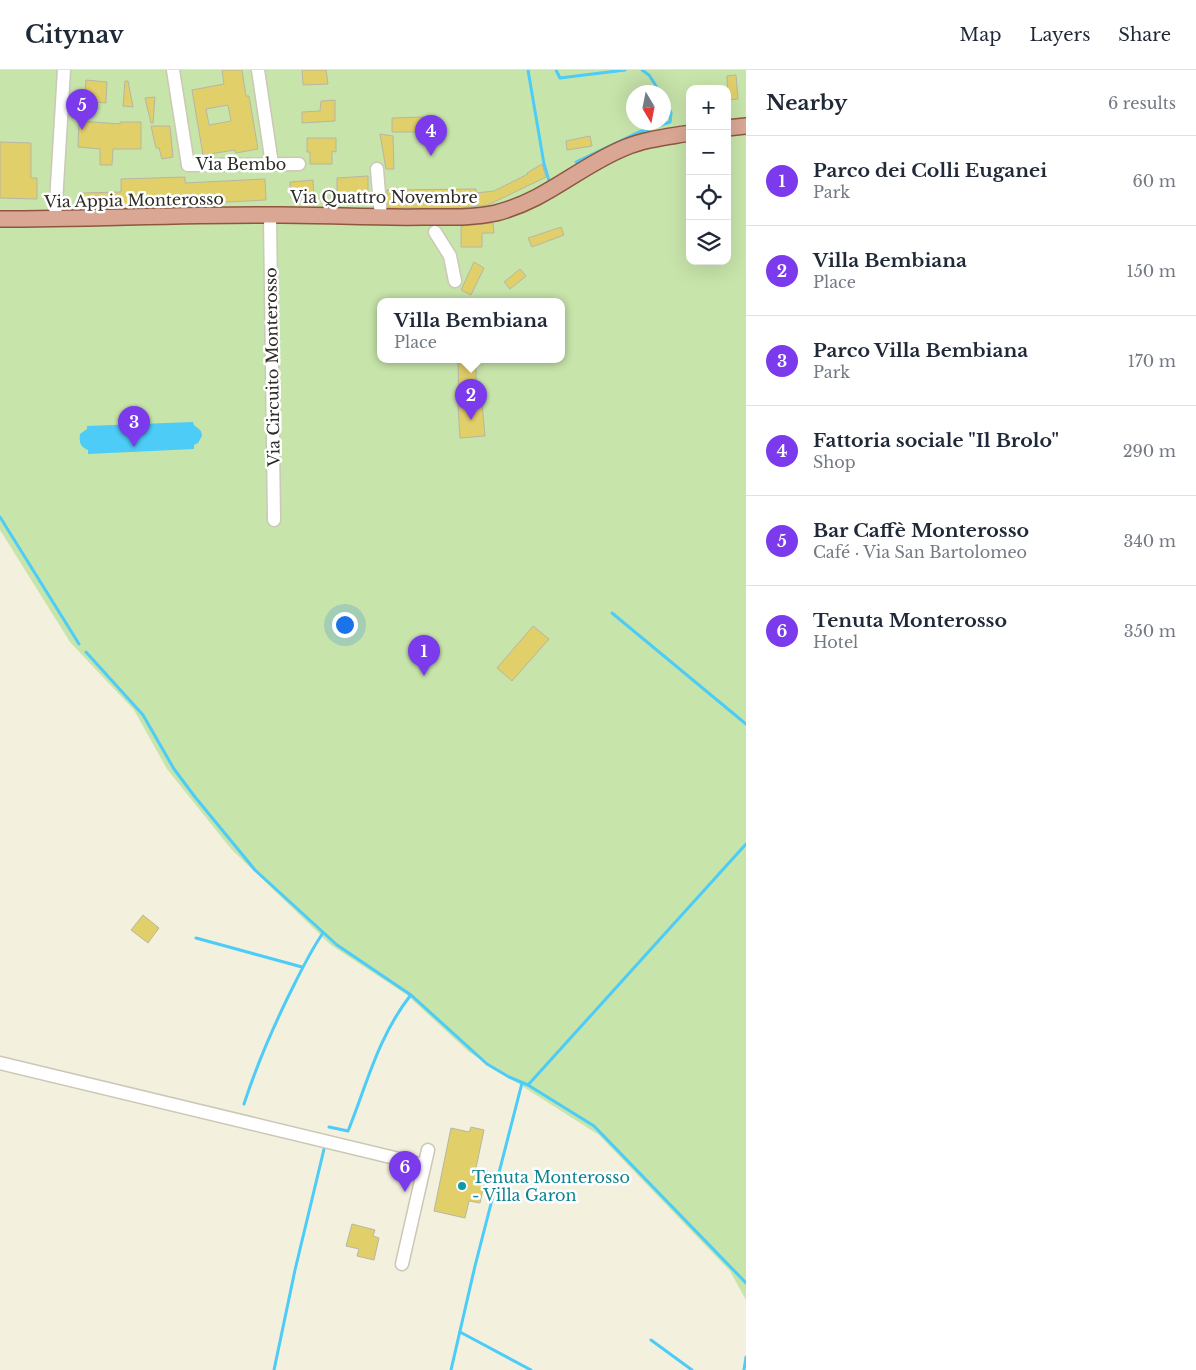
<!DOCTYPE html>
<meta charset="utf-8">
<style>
:root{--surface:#fff;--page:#f2f2f3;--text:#1f2937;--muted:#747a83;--line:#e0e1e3;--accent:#7c3aed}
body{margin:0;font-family:"Libre Baskerville",serif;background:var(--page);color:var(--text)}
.controls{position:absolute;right:15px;top:15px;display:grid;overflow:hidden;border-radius:10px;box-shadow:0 5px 20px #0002}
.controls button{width:45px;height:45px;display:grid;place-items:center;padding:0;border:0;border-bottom:1px solid var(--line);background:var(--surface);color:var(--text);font:25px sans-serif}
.compass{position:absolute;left:626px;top:15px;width:45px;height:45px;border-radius:50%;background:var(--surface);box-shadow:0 5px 20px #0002;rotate:170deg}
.you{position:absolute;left:344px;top:554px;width:18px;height:18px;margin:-12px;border:4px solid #fff;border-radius:50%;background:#1a73e8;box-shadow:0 0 0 8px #1a73e833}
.badge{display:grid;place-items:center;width:32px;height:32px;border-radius:50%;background:var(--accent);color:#fff;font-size:16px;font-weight:700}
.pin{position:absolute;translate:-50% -41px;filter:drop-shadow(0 1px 2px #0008)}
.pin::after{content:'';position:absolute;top:26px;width:18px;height:15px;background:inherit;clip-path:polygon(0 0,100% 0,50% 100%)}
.popup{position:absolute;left:377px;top:228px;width:188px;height:65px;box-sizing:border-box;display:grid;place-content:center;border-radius:10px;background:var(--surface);filter:drop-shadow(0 1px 4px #0005);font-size:16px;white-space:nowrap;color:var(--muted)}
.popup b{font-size:19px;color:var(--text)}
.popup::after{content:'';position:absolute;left:50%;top:100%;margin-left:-10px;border:10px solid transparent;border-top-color:var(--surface)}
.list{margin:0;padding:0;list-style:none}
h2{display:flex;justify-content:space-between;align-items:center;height:65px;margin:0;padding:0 20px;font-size:21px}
h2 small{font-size:16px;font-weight:400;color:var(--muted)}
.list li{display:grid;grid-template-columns:32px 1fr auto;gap:15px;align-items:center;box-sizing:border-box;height:90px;padding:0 20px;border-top:1px solid var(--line)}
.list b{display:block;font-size:19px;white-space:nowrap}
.list p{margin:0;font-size:16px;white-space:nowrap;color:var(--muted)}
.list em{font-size:16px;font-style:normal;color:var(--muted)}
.icon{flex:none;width:28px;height:28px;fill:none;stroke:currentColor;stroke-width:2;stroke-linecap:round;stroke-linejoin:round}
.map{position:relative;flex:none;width:746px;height:1300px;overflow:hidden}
header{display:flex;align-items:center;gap:30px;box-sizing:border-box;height:70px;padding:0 25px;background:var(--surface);border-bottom:1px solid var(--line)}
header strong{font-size:24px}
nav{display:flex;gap:28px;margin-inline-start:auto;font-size:18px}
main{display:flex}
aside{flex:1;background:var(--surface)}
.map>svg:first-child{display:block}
.green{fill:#c7e4aa;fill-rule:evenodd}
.water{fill:#4cccf7}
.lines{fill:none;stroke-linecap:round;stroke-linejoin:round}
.stream{stroke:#4cccf7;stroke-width:3}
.building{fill:#e1cf69;stroke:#b8b6a4;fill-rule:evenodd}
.minor-casing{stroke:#cbc8b6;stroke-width:15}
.major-casing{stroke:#8e563f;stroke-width:18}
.minor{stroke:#fff;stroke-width:12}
.major{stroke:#daa794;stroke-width:15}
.culture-dot{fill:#0f9aa8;stroke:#fff;stroke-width:2}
.labels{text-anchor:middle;stroke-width:5;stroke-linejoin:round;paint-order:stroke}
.street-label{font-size:16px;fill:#2d2c25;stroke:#fff}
.culture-label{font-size:16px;fill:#0d838f;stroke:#fff;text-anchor:start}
</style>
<header>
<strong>Citynav</strong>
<nav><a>Map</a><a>Layers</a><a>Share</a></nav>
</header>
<main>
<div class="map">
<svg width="746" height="1300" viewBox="0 0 746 1300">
<rect width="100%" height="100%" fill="#f3f0de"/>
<path class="green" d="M 0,0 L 746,0 L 746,1230 L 730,1201 L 599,1065 L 469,982 L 407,925 L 331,875 L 232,780 L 167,699 L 134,640 L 70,572 L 0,460 ZM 690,19 L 727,19 L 727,191 L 690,191 ZM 634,22 L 664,22 L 664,52 L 634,52 ZM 381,231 L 561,231 L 561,289 L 381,289 Z"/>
<path class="water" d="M 193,352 L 194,355 L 201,361 L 202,366 L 198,373 L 194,375 L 194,379 L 88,384 L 88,380 C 80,377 79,372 80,364 L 87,359 L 87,356 Z"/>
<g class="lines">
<g class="stream">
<path d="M 528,0 L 544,94 L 550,114"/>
<path d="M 556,0 L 560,8 L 625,0"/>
<path d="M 642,0 L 649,5 L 660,22"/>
<path d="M 576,92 L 639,62 L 670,52 L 671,43 L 664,29"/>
<path d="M 0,447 L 79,574"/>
<path d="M 612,543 L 746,654"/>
<path d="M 86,582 L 143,645 L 174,699 L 195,727 L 255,800 L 337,875 L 411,925 L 487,994 L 509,1007 L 528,1015 L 594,1056 L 746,1213"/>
<path d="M 196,868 L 302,897"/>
<path d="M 528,1015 L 746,774"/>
<path d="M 244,1034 C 256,997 271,962 288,927 C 299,905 309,883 323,863"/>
<path d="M 329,1057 L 348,1061 C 367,1014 378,967 410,926"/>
<path d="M 460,1262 L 531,1300"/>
<path d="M 651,1270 L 692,1300"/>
<path d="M 274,1300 L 295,1200 L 325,1075"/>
<path d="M 451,1300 L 475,1196 L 522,1013"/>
<path d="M 744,1300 L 746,1287"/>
</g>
</g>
<g class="building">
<path d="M 222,0 L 242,0 L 246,26 L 249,26 L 258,79 L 236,83 L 235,80 L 203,85 L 192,20 L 224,14 ZM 228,35 L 231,51 L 209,55 L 206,39 Z"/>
<path d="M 302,0 L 326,0 L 328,14 L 303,15 Z"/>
<path d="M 736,5 L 738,29 L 728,30 L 727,6 Z"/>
<path d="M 86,10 L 107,12 L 106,33 L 84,31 Z"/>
<path d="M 125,11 L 128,11 L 133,37 L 123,36 Z"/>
<path d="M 155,27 L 153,53 L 151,53 L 145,28 Z"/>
<path d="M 335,30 L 335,51 L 302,53 L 302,42 L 320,41 L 321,31 Z"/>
<path d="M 424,47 L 424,62 L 392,62 L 392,48 Z"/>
<path d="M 79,51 L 120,54 L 120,52 L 141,52 L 141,79 L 113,79 L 112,95 L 100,95 L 100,79 L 78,77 Z"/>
<path d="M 151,56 L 170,56 L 173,87 L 162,89 L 159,78 L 156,78 Z"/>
<path d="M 380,64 L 393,66 L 394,99 L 386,99 Z"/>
<path d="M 590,66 L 592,76 L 567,80 L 566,71 Z"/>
<path d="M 307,68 L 336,68 L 336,82 L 332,81 L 332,94 L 310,94 L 310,82 L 307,82 Z"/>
<path d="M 0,72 L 31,73 L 31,108 L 37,108 L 37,129 L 0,128 Z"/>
<path d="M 542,94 L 546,107 L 488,135 L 460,138 L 388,138 L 387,120 L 476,119 L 476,123 L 494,121 L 528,104 L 527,103 Z"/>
<path d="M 368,106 L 368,128 L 337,128 L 337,108 Z"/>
<path d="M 185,107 L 185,113 L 265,109 L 266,130 L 209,133 L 209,129 L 186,130 L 186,132 L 153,133 L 153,137 L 83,139 L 82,123 L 121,122 L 121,109 Z"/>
<path d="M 313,110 L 314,127 L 291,128 L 290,112 Z"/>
<path d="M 493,153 L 494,163 L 482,163 L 482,177 L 461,177 L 461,156 Z"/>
<path d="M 561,157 L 564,165 L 532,177 L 528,168 Z"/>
<path d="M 474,192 L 484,198 L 471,225 L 461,220 Z"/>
<path d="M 520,199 L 526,206 L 510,219 L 504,212 Z"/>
<path d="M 458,289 L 476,289 L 476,333 L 482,333 L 485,366 L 460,368 L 458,335 L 459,335 Z"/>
<path d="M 533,556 L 549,569 L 512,611 L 497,598 Z"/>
<path d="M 143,845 L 159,858 L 148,873 L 131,860 Z"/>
<path d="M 471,1057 L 484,1060 L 476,1098 L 487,1100 L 480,1133 L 469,1131 L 465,1148 L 434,1141 L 451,1058 L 469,1062 Z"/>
<path d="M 352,1154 L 375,1160 L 373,1166 L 379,1168 L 374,1190 L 357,1186 L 359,1179 L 346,1176 Z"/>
</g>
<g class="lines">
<g class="minor-casing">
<g id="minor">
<path d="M 173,0 L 188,95 L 299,94"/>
<path d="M 258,0 L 272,94"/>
<path d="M 377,99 L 381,148"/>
<path d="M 270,145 L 274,450"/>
<path d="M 55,149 L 64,0"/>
<path d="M 435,162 L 450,186 L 455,211"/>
<path d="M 0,993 L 424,1095"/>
<path d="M 402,1194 L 428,1080"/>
</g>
</g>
<g class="major-casing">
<g id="major">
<path d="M 727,58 L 746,56"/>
<path d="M 0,149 C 93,149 187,144 280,145 C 328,145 376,148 424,147 C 448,147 473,148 496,143 C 547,130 578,97 624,78 C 645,69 667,67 690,63"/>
</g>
</g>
<use href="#minor" class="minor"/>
<use href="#major" class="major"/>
</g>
<circle class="culture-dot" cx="462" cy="1116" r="5"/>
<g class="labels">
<g class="street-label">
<text x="241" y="100">Via Bembo</text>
<text x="384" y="133">Via Quattro Novembre</text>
<text transform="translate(134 130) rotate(-1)" y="6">Via Appia Monterosso</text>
<text transform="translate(272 297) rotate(-91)" y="6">Via Circuito Monterosso</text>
</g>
<g class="culture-label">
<text x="472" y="1113">Tenuta Monterosso<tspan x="472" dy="18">- Villa Garon</tspan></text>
</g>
</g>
</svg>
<div class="controls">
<button>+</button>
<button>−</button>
<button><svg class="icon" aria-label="locate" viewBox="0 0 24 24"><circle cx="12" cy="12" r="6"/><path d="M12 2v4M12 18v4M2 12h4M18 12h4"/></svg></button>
<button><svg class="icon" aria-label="layers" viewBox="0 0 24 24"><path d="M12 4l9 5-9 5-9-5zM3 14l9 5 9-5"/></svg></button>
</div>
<svg class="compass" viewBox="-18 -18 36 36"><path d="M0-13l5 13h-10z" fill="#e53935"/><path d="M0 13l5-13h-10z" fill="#747a83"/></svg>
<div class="you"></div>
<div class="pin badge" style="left:424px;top:606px">1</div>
<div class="pin badge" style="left:471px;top:350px">2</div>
<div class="popup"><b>Villa Bembiana</b>Place</div>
<div class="pin badge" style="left:134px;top:377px">3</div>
<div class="pin badge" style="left:431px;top:86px">4</div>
<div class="pin badge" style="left:82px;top:60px">5</div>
<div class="pin badge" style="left:405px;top:1122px">6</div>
</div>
<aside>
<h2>Nearby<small>6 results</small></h2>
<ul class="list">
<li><span class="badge">1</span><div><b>Parco dei Colli Euganei</b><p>Park</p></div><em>60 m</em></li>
<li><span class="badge">2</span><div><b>Villa Bembiana</b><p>Place</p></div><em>150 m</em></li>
<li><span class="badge">3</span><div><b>Parco Villa Bembiana</b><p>Park</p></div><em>170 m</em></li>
<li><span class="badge">4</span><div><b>Fattoria sociale &quot;Il Brolo&quot;</b><p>Shop</p></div><em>290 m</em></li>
<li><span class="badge">5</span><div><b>Bar Caffè Monterosso</b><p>Café · Via San Bartolomeo</p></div><em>340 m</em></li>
<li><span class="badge">6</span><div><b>Tenuta Monterosso</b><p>Hotel</p></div><em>350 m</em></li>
</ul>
</aside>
</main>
